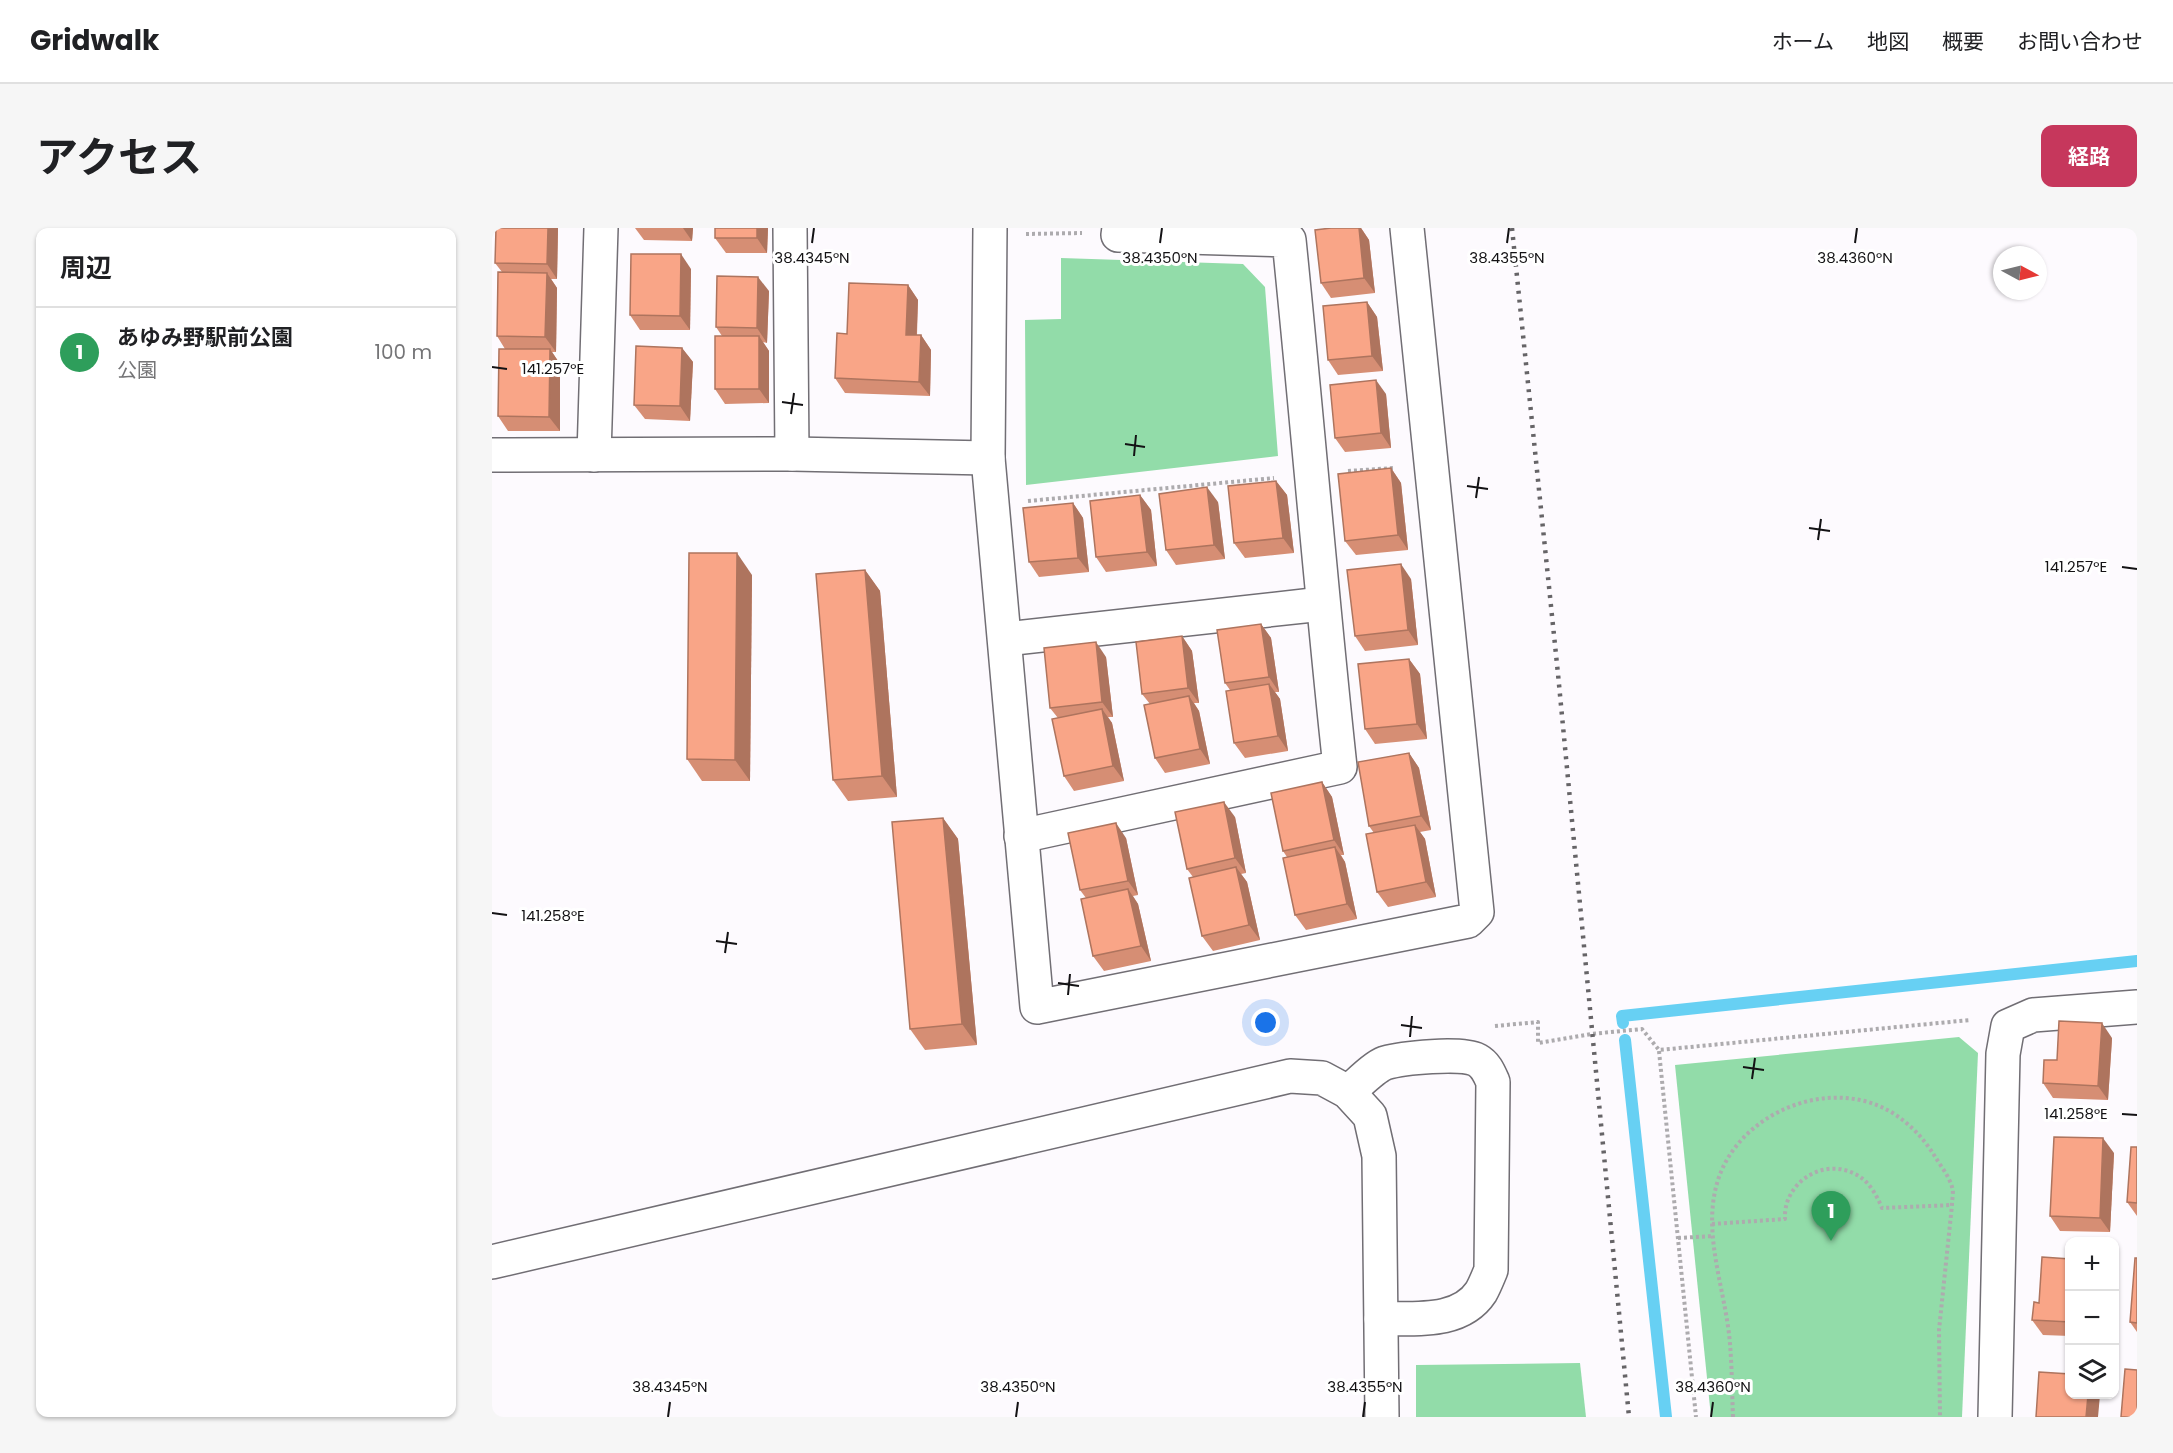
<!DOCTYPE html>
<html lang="ja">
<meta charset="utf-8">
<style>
:root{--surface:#fff;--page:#f6f6f6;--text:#202124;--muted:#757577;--line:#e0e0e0;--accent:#c6375c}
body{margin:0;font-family:Poppins,"Noto Sans JP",sans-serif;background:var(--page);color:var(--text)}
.controls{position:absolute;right:18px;bottom:18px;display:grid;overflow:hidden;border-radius:12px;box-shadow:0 2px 4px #0004}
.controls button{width:54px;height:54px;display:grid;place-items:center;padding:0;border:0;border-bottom:2px solid var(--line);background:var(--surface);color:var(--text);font:30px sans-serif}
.compass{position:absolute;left:1501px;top:18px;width:54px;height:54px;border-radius:50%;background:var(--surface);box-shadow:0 2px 4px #0004;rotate:97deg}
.you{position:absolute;left:774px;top:795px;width:21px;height:21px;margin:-15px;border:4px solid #fff;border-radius:50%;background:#1a73e8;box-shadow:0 0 0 9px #1a73e833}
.badge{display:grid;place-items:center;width:39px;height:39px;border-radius:50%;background:var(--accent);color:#fff;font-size:20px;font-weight:700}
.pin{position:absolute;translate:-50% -50px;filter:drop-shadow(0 2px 3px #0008)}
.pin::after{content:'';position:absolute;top:32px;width:21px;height:18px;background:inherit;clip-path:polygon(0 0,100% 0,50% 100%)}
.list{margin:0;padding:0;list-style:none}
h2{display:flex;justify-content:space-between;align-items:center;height:78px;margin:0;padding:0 24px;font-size:26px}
h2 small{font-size:20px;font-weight:400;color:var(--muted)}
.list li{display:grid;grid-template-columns:39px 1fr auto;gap:18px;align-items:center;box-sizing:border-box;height:90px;padding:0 24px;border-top:2px solid var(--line)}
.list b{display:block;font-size:22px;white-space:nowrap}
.list p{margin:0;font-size:20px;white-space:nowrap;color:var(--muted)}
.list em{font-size:20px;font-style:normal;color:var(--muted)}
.icon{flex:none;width:33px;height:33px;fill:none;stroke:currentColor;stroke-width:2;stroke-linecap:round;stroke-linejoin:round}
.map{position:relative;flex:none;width:1645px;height:1189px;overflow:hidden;border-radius:12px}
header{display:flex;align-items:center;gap:36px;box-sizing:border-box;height:84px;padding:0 30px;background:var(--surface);border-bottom:2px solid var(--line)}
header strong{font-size:28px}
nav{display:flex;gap:33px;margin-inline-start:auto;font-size:21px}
.intro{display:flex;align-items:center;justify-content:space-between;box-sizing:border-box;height:144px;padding:0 36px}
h1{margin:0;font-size:42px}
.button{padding:15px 27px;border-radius:12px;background:var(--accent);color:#fff;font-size:21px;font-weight:700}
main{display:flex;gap:36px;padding:0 36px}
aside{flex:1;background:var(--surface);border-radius:12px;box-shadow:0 2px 4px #0004}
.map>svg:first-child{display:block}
.green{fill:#92dca9}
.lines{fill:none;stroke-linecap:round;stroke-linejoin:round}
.stream{stroke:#67d0f3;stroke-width:12}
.minor-casing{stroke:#716e74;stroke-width:36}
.path{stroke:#adabae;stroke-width:4;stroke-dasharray:3 3;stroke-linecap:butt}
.minor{stroke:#fff;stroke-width:33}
.rail{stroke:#666467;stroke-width:4.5;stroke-dasharray:3 6;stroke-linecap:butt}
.wall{fill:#d68e74}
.shaded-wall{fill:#ae745e}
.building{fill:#f9a587;stroke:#ae745e;stroke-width:1.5}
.ticks{fill:none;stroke:#131214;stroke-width:2}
.ticks-label{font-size:15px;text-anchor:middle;fill:#131214;stroke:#fff;stroke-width:6;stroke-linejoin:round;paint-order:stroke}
</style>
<header>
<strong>Gridwalk</strong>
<nav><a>ホーム</a><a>地図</a><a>概要</a><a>お問い合わせ</a></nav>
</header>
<div class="intro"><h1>アクセス</h1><a class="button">経路</a></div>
<main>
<aside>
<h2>周辺<small></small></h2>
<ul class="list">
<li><span class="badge" style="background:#2e9e5b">1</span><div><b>あゆみ野駅前公園</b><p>公園</p></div><em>100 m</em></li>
</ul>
</aside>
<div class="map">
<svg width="1645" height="1189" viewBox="0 0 1645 1189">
<rect width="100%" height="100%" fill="#fdfafe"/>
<g class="green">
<path d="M 569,30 L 751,36 L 773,59 L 786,228 L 534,257 L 533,92 L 569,91 Z"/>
<path d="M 1467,809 L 1486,825 L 1470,1189 L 1219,1189 L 1183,837 Z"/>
<path d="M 1088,1135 L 1094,1189 L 924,1189 L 924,1137 Z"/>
</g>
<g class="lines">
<g class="stream">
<path d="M 1131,795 L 1130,788 L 1645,733"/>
<path d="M 1133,812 L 1174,1189"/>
</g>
<g class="minor-casing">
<g id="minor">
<path d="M 298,0 L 300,226"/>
<path d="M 498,0 L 496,230 L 545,779 L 976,693 L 985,684 L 915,0"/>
<path d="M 0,227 L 300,226 L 496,230"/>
<path d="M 102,227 L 109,0"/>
<path d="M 514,411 L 830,376"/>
<path d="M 529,608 L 848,539 C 829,364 815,188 797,12 L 626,7 L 627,0"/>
<path d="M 856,864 C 865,857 882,839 893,835 C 910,830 969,824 985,832 C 994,837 997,845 1001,854 L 999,1042 C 996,1049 993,1057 989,1064 C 968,1096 923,1090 889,1091"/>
<path d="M 0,1034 L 798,848 L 830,850 L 856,864 L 878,888 L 887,928 L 890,1189"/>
<path d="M 1503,1189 L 1511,826 L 1516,798 L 1541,787 L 1645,779"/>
</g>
</g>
<g class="path">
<path d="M 534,6 L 590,5"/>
<path d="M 856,243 L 902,240"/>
<path d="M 536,273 L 782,250"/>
<path d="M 1003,798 L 1046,794 L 1046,815 L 1099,806 L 1150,801 L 1167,822 L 1478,792"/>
<path d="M 1167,823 L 1204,1189"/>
<path d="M 1220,996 L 1293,991 C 1291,956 1329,930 1361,945 C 1376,951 1384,966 1390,980 L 1460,977"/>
<path d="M 1186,1010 L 1222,1008"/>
<path d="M 1241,1189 C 1240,1165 1240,1140 1238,1116 C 1234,1062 1208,1003 1227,949 C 1247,892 1317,857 1376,874 C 1404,882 1427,903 1442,927 C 1448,937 1457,948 1460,959 C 1462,964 1460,971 1460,977 L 1447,1102 L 1448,1189"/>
</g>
<use href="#minor" class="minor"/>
<path class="rail" d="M 1020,0 L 1066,446 L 1137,1189"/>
</g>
<g class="wall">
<path d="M 66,0 L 65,51 L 59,51 L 65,60 L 64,124 L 60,124 L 68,136 L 68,203 L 16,203 L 6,188 L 13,121 L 5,108 L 10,44 L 3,35 Z"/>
<path d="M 143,0 L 201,0 L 200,13 L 152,12 Z"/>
<path d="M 276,0 L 275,25 L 234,25 L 223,10 Z"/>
<path d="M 839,0 L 869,0 L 877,12 L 883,65 L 839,70 L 829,55 Z"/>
<path d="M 199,41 L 198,102 L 148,102 L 138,87 Z"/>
<path d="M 416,57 L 426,72 L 425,107 L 429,107 L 439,122 L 438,168 L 353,165 L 343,150 L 355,106 Z"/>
<path d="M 277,63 L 275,115 L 271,114 L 277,123 L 277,175 L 233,176 L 223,161 L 230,108 L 224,99 Z"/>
<path d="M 875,74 L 885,89 L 891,143 L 846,147 L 836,132 Z"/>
<path d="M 190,120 L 201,134 L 198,193 L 153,191 L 142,177 Z"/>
<path d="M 894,166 L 899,220 L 853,224 L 843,210 Z"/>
<path d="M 899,240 L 909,255 L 916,322 L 864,327 L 853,313 Z"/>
<path d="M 784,253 L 795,267 L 802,325 L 753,330 L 742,315 Z"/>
<path d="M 648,267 L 659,282 L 665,338 L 614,344 L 604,329 Z"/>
<path d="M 726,274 L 733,331 L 684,337 L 674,322 Z"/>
<path d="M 581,275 L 591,290 L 597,344 L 547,349 L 537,334 Z"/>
<path d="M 373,342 L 388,363 L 405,569 L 356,573 L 341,552 Z"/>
<path d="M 260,347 L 258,553 L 210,553 L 195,531 Z"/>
<path d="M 919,351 L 926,417 L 873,423 L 863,408 Z"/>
<path d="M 769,396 L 779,410 L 787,464 L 783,464 L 788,471 L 796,523 L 753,530 L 742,515 L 738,462 L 733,455 Z"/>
<path d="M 690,408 L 700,423 L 707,475 L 702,475 L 707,483 L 718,536 L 673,545 L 663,530 L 658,476 L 650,466 Z"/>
<path d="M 614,429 L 621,489 L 616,489 L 620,495 L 632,553 L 582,563 L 572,548 L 566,490 L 558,480 Z"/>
<path d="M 917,431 L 928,446 L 935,511 L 883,516 L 873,501 Z"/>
<path d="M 917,525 L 927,540 L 939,602 L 928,604 L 933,611 L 944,669 L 896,679 L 885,664 L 882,605 L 877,598 Z"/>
<path d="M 830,554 L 840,569 L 852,627 L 849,627 L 853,634 L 865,691 L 814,702 L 803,687 L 795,629 L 791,623 Z"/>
<path d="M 743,589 L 754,645 L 749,646 L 755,654 L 768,712 L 721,723 L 710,708 L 701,649 L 695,641 Z"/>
<path d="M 451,590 L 466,611 L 485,817 L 433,822 L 418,801 Z"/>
<path d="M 634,610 L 646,667 L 641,668 L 646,676 L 659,733 L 612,743 L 601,728 L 594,670 L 588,662 Z"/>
<path d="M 1620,810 L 1616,872 L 1561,870 L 1551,855 L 1565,832 Z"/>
<path d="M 1645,919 L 1645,988 L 1635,974 Z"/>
<path d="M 1622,925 L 1618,1004 L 1568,1003 L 1558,988 Z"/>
<path d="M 1645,1030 L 1645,1104 L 1638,1094 Z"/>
<path d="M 1578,1031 L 1578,1108 L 1551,1107 L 1540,1092 L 1547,1075 Z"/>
</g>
<g class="shaded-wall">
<path d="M 56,0 L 66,0 L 65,51 L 55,36 Z"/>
<path d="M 191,0 L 201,0 L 200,13 Z"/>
<path d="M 265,0 L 276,0 L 275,25 L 265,10 Z"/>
<path d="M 867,0 L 869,0 L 877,12 L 883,65 L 872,50 Z"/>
<path d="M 189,26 L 199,41 L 198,102 L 188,88 Z"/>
<path d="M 55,45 L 65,60 L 64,124 L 53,109 Z"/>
<path d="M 266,49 L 277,63 L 275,115 L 265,100 Z"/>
<path d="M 416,57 L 426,72 L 424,121 L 414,107 Z"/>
<path d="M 875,74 L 885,89 L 891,143 L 880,128 Z"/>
<path d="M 429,107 L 439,122 L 438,168 L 427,154 Z"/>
<path d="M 267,108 L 277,123 L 277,175 L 267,161 Z"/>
<path d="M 190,120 L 201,134 L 198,193 L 188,178 Z"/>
<path d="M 58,121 L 68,136 L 68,203 L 57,189 Z"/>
<path d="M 884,152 L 894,166 L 899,220 L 889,205 Z"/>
<path d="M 899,240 L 909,255 L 916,322 L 906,307 Z"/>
<path d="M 784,253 L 795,267 L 802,325 L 791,310 Z"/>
<path d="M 715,259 L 726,274 L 733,331 L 722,317 Z"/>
<path d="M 648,267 L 659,282 L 665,338 L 655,324 Z"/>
<path d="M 581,275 L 591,290 L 597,344 L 586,330 Z"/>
<path d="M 245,325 L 260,347 L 258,553 L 243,532 Z"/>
<path d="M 909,336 L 919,351 L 926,417 L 916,402 Z"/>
<path d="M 373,342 L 388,363 L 405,569 L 390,548 Z"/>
<path d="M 769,396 L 779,410 L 787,464 L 777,449 Z"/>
<path d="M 690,408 L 700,423 L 707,475 L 696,460 Z"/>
<path d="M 604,414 L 614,429 L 621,489 L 610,474 Z"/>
<path d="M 917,431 L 928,446 L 935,511 L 925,496 Z"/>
<path d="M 777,456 L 788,471 L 796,523 L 786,508 Z"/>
<path d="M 697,468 L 707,483 L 718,536 L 708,521 Z"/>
<path d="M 610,481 L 620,495 L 632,553 L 621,538 Z"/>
<path d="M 917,525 L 927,540 L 939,602 L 929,588 Z"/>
<path d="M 830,554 L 840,569 L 852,627 L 842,612 Z"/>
<path d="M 732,574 L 743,589 L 754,645 L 743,630 Z"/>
<path d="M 451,590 L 466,611 L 485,817 L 470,796 Z"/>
<path d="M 624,595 L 634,610 L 646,667 L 636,653 Z"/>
<path d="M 923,597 L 933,611 L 944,669 L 934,654 Z"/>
<path d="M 843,619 L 853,634 L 865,691 L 855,676 Z"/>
<path d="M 744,639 L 755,654 L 768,712 L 757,697 Z"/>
<path d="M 636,661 L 646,676 L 659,733 L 649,718 Z"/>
<path d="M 1610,795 L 1620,810 L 1616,872 L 1606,858 Z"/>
<path d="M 1611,910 L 1622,925 L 1618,1004 L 1608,990 Z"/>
<path d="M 1596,1167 L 1608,1167 L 1606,1189 L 1594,1189 Z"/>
</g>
<g class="building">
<path d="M 4,0 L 56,0 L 55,36 L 3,35 Z"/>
<rect x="223" y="0" width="42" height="10"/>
<path d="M 839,0 L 867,0 L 872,50 L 829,55 L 823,2 Z"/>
<path d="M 139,26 L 189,26 L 188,88 L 138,87 Z"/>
<path d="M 6,44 L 55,45 L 53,109 L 5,108 Z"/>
<path d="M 225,48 L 266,49 L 265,100 L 224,99 Z"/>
<path d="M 357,55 L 416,57 L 414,107 L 429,107 L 427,154 L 343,150 L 345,105 L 355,106 Z"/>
<path d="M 875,74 L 880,128 L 836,132 L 831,78 Z"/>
<rect x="223" y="108" width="44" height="53"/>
<path d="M 144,118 L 190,120 L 188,178 L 142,177 Z"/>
<path d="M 7,121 L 58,121 L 57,189 L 6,188 Z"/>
<path d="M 884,152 L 889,205 L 843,210 L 838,157 Z"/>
<path d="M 899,240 L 906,307 L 853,313 L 846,246 Z"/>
<path d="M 784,253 L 791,310 L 742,315 L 736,258 Z"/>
<path d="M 715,259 L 722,317 L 674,322 L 667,266 Z"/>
<path d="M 648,267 L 655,324 L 604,329 L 598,273 Z"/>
<path d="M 581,275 L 586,330 L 537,334 L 531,280 Z"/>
<path d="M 197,325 L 245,325 L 243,532 L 195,531 Z"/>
<path d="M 909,336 L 916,402 L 863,408 L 855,342 Z"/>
<path d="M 373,342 L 390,548 L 341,552 L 324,346 Z"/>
<path d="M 769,396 L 777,449 L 733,455 L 725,402 Z"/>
<path d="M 690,408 L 696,460 L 650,466 L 644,414 Z"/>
<path d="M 604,414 L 610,474 L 558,480 L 552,420 Z"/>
<path d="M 917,431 L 925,496 L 873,501 L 866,436 Z"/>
<path d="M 777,456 L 786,508 L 742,515 L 734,463 Z"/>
<path d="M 697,468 L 708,521 L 663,530 L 652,477 Z"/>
<path d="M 610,481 L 621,538 L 572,548 L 560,491 Z"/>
<path d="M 917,525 L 929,588 L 877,598 L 866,534 Z"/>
<path d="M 830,554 L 842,612 L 791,623 L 779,565 Z"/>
<path d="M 732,574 L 743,630 L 695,641 L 683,584 Z"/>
<path d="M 451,590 L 470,796 L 418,801 L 400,594 Z"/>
<path d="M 624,595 L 636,653 L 588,662 L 576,605 Z"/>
<path d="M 923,597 L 934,654 L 885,664 L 874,606 Z"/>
<path d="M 843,619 L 855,676 L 803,687 L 791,630 Z"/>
<path d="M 744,639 L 757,697 L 710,708 L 697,650 Z"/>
<path d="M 636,661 L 649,718 L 601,728 L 589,671 Z"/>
<path d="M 1567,793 L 1610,795 L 1606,858 L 1551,855 L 1552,832 L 1565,832 Z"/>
<path d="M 1562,909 L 1611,910 L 1608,990 L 1558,988 Z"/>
<path d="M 1639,919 L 1645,919 L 1645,975 L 1635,974 Z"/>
<path d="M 1550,1029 L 1578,1031 L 1578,1094 L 1540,1092 L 1542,1074 L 1547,1075 Z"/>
<path d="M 1643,1030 L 1645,1030 L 1645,1095 L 1638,1094 Z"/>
<path d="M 1633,1141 L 1645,1142 L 1645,1189 L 1629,1189 Z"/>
<path d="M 1547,1144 L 1578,1146 L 1578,1167 L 1596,1167 L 1594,1189 L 1544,1189 Z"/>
</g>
<path class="ticks" d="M 320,15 L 322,0M 668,15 L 670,0M 1015,15 L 1017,0M 1363,15 L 1365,0M 0,139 L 15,141M 290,174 L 311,177M 299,186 L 302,165M 633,216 L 653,219M 642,228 L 644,207M 975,258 L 996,261M 984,270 L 987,249M 1317,300 L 1338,303M 1326,312 L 1329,291M 1630,339 L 1645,341M 0,685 L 15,687M 224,713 L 245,716M 233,725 L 236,704M 566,755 L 587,758M 576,767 L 578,746M 909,797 L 930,800M 918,809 L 920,788M 1251,839 L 1272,842M 1260,851 L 1263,830M 1630,886 L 1645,887M 176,1189 L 178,1174M 524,1189 L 526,1174M 871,1189 L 873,1174M 1219,1189 L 1221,1174"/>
<g class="ticks-label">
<text x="320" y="35">38.4345°N</text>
<text x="668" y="35">38.4350°N</text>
<text x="1015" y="35">38.4355°N</text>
<text x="1363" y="35">38.4360°N</text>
<text x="61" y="146">141.257°E</text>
<text x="1584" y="344">141.257°E</text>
<text x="61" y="693">141.258°E</text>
<text x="1584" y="891">141.258°E</text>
<text x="178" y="1164">38.4345°N</text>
<text x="526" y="1164">38.4350°N</text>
<text x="873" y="1164">38.4355°N</text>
<text x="1221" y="1164">38.4360°N</text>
</g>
</svg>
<div class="controls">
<button>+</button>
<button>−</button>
<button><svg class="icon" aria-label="layers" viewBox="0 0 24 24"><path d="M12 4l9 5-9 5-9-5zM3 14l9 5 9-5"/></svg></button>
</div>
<svg class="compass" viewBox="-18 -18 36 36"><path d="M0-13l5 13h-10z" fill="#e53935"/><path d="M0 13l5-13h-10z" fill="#757577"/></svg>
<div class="you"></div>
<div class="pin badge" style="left:1339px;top:1013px;background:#2e9e5b">1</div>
</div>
</main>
